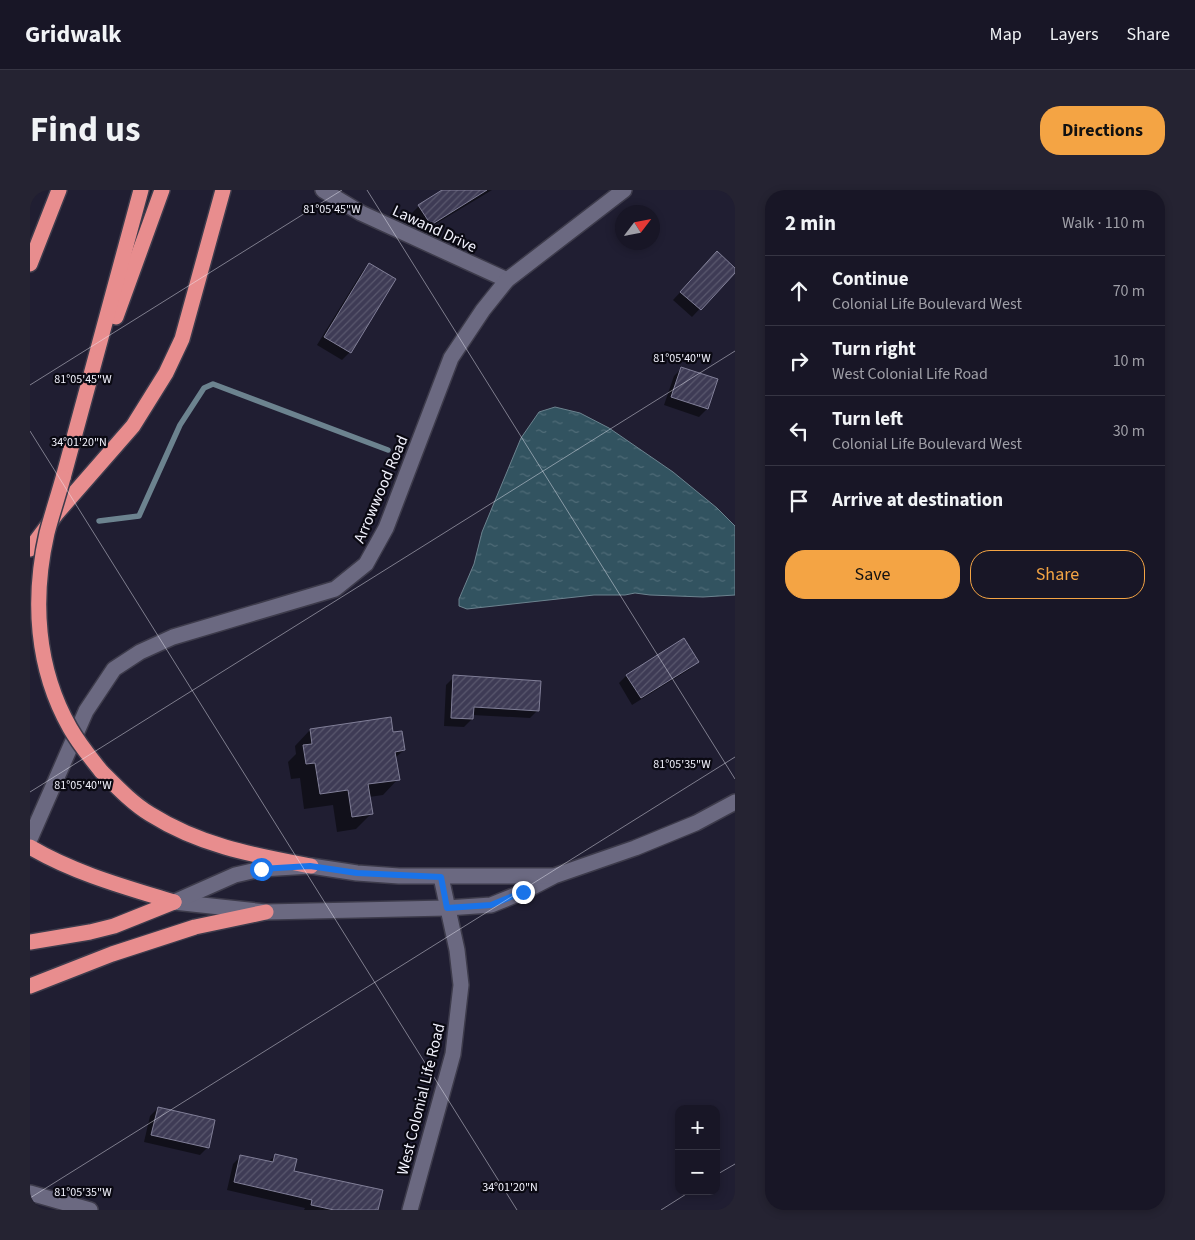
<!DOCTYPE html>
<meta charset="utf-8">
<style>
:root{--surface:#181626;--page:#252332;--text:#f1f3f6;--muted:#9f9fa7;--line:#363543;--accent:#f4a444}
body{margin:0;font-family:"Source Sans 3",sans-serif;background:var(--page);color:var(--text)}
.controls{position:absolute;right:15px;bottom:15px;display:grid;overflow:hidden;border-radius:10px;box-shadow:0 2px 8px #0003}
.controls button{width:45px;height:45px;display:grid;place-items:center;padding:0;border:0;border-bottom:1px solid var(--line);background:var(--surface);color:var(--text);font:25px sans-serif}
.compass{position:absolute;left:585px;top:15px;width:45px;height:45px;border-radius:50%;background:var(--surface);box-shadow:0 2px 8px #0003;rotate:58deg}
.stop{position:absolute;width:15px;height:15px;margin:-11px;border:4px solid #1a73e8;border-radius:50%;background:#fff}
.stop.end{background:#1a73e8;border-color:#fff;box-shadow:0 1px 5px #0008}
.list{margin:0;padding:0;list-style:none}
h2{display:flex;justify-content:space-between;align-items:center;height:65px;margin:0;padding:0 20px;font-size:21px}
h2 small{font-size:16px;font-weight:400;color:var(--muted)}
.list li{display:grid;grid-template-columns:32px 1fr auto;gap:15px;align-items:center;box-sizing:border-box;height:70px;padding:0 20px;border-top:1px solid var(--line)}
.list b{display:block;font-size:19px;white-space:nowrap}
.list p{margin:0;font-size:16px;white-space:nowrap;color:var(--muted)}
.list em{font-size:16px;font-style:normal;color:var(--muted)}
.actions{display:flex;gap:10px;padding:15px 20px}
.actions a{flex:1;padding:11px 0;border:1px solid var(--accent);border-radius:20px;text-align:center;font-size:18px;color:var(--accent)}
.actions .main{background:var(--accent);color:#111}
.icon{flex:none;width:28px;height:28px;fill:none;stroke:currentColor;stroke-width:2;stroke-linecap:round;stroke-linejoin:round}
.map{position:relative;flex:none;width:705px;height:1020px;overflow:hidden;border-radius:20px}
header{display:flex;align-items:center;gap:30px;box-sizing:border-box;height:70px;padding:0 25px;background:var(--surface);border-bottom:1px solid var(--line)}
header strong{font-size:24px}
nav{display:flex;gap:28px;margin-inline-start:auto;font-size:18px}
.intro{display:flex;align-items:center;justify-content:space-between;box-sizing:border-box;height:120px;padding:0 30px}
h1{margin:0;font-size:35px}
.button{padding:12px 22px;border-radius:20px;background:var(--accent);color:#111;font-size:18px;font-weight:700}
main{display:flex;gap:30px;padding:0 30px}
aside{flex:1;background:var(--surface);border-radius:20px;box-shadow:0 2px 8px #0003}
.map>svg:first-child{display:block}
.water{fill:url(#water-ripples);stroke:#6c838f}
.shadow{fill:#0007}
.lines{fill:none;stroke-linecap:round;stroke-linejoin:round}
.stream{stroke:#6c838f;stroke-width:5.5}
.building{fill:url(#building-hatch);stroke:#817f98}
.minor-casing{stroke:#3d3b4b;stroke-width:18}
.tertiary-casing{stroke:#3d3b4b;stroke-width:18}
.motorway-casing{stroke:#3d3b4b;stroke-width:18}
.minor{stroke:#6b6981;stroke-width:15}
.tertiary{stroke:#6b6981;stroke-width:15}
.motorway{stroke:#e88d8e;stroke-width:15}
.motorway-bridge-casing{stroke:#3d3b4b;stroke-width:18;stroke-linecap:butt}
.motorway-bridge{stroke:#e88d8e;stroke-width:15}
.route{stroke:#1a73e8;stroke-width:6}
.ticks{fill:none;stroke:#f2f2fd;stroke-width:1;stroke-opacity:0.45}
.labels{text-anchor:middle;stroke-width:4.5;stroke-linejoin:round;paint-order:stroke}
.street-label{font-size:16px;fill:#f2f2fd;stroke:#0a0912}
.ticks-label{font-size:12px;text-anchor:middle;fill:#f2f2fd;stroke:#0a0912;stroke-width:4.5;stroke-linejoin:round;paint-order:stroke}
</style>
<header>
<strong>Gridwalk</strong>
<nav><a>Map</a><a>Layers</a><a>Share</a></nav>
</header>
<div class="intro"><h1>Find us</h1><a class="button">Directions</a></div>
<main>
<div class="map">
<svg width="705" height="1020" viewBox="0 0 705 1020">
<defs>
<pattern id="water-ripples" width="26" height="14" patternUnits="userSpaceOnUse" patternTransform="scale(1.25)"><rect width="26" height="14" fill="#325360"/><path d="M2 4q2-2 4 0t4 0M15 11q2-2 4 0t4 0" fill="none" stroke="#506c78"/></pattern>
<pattern id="building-hatch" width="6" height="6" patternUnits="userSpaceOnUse" patternTransform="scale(1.25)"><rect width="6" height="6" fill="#3e3b55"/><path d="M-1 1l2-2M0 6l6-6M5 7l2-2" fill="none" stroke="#5a586e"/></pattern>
</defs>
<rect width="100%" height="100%" fill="#201e32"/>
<path class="water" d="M 525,217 L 550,223 L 579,238 L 643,282 L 687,318 L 705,336 L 705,405 L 673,407 L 620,405 L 605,403 L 595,405 L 564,405 L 437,419 L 429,416 L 429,409 L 444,374 L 452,342 L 464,313 L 491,248 L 509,222 Z"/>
<g class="shadow">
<path d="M 416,0 L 462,0 L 392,42 L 381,24 L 389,16 Z"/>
<path d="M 679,71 L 705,80 L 705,81 L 662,127 L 643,110 Z"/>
<path d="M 339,74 L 320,162 L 312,170 L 287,155 L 332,82 Z"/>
<path d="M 652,178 L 687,190 L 677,219 L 669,227 L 634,215 L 644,186 Z"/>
<path d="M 667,472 L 660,479 L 602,515 L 589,493 L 596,486 Z"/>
<path d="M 424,487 L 508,520 L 500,528 L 442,525 L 442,529 L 434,537 L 414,536 L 416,495 Z"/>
<path d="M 280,540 L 362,544 L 374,560 L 365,568 L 368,589 L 353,605 L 339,607 L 342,623 L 326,639 L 307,642 L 303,615 L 274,619 L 270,588 L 261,589 L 258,572 L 266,564 L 265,556 Z"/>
<path d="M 128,918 L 178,957 L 170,965 L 114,952 L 120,926 Z"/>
<path d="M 246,965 L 263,982 L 347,1020 L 274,1020 L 275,1018 L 197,1000 L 203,974 L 211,966 L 238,972 Z"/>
</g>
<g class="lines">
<path class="stream" d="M 69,331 L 109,326 L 150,235 L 174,198 L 183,194 L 358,260"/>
</g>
<g class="building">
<path d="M 412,0 L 457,0 L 401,35 L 388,15 Z"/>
<path d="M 687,61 L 705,78 L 705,83 L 671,120 L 650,102 Z"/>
<path d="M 339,73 L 366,89 L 321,163 L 294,147 Z"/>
<path d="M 651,177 L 688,189 L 678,219 L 641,207 Z"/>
<path d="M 654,448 L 669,472 L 611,508 L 596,485 Z"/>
<path d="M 423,485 L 511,491 L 509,521 L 444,517 L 443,529 L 421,528 Z"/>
<path d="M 361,527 L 363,542 L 372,541 L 375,560 L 365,562 L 370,590 L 338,594 L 343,624 L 322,627 L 318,600 L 290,604 L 285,573 L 276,574 L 273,555 L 282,554 L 280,539 Z"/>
<path d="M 128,917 L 185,930 L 179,958 L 121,945 Z"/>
<path d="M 245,964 L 267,969 L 264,981 L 353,1000 L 348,1020 L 304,1020 L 281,1015 L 282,1010 L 204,992 L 210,965 L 243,972 Z"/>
</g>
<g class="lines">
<g class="minor-casing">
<path id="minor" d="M 293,0 L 331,23 L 477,90"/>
</g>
<g class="tertiary-casing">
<g id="tertiary">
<path d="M 0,649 L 56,521 L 84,479 L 110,462 L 143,447 L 305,399 L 336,374 L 356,338 L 421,168 L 453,120 L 477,90 L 594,0"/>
<path d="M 144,712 L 236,722 L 417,718 L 461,715 L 493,702 L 524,686 L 605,658 L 666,633 L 705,612"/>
<path d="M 144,712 L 205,685 L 231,679 L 281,676 L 327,683 L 369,686 L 522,686"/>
<path d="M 0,1003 L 60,1020"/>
<path d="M 380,1020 L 423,864 L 431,795 L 427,760 L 411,687"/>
</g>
</g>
<g class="motorway-casing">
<g id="motorway">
<path d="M 0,74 L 29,0"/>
<path d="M 86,127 L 132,0"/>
<path d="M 33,288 L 111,0"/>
<path d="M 0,359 L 27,323 L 103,236 L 136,183 L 152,149 L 193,0"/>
<path d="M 71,581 C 87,597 102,613 120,624 C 171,656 223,665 281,676"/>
<path d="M 0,657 C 44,683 95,697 144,712"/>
<path d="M 0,752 L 60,742 L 84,736 L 144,712"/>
<path d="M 0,796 L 82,764 L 165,737 L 236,722"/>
</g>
</g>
<use href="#minor" class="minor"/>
<use href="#tertiary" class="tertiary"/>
<use href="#motorway" class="motorway"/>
<g class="motorway-bridge-casing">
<path id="motorway-bridge" d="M 33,288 C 28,306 22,324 17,343 C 2,409 6,478 40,538 C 49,554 60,567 71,581"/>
</g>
<use href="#motorway-bridge" class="motorway-bridge"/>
</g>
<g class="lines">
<path class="route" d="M 231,679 L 280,676 L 327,683 L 411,687 L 417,718 L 461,715 L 493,702"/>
</g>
<path class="ticks" d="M 337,0 L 705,589M 0,195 L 312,0M 0,241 L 487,1020M 0,602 L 705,161M 686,985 L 705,974M 0,1008 L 705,567M 631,1020 L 661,1001"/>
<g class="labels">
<g class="street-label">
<text transform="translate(405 38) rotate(25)" y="6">Lawand Drive</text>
<text transform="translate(350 299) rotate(-67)" y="6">Arrowwood Road</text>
<text transform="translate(390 909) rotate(-76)" y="6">West Colonial Life Road</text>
</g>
</g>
<g class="ticks-label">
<text x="302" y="23">81°05'45"W</text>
<text x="652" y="172">81°05'40"W</text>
<text x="53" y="193">81°05'45"W</text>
<text x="49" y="256">34°01'20"N</text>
<text x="652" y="578">81°05'35"W</text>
<text x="53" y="599">81°05'40"W</text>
<text x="480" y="1001">34°01'20"N</text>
<text x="53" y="1006">81°05'35"W</text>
</g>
</svg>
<div class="controls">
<button>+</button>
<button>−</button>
</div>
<svg class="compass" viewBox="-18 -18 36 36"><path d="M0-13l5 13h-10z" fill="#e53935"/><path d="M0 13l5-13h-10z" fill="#9f9fa7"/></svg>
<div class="stop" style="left:231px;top:679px"></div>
<div class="stop end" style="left:493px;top:702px"></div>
</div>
<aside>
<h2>2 min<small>Walk · 110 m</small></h2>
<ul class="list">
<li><svg class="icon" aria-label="ahead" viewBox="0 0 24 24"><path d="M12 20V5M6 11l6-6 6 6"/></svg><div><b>Continue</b><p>Colonial Life Boulevard West</p></div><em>70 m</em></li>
<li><svg class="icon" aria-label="right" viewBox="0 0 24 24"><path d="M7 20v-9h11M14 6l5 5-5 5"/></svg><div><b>Turn right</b><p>West Colonial Life Road</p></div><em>10 m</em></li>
<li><svg class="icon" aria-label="left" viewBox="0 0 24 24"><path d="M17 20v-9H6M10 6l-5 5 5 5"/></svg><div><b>Turn left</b><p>Colonial Life Boulevard West</p></div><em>30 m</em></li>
<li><svg class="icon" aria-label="arrive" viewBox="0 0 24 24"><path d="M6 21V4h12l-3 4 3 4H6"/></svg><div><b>Arrive at destination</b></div></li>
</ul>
<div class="actions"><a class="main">Save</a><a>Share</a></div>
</aside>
</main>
